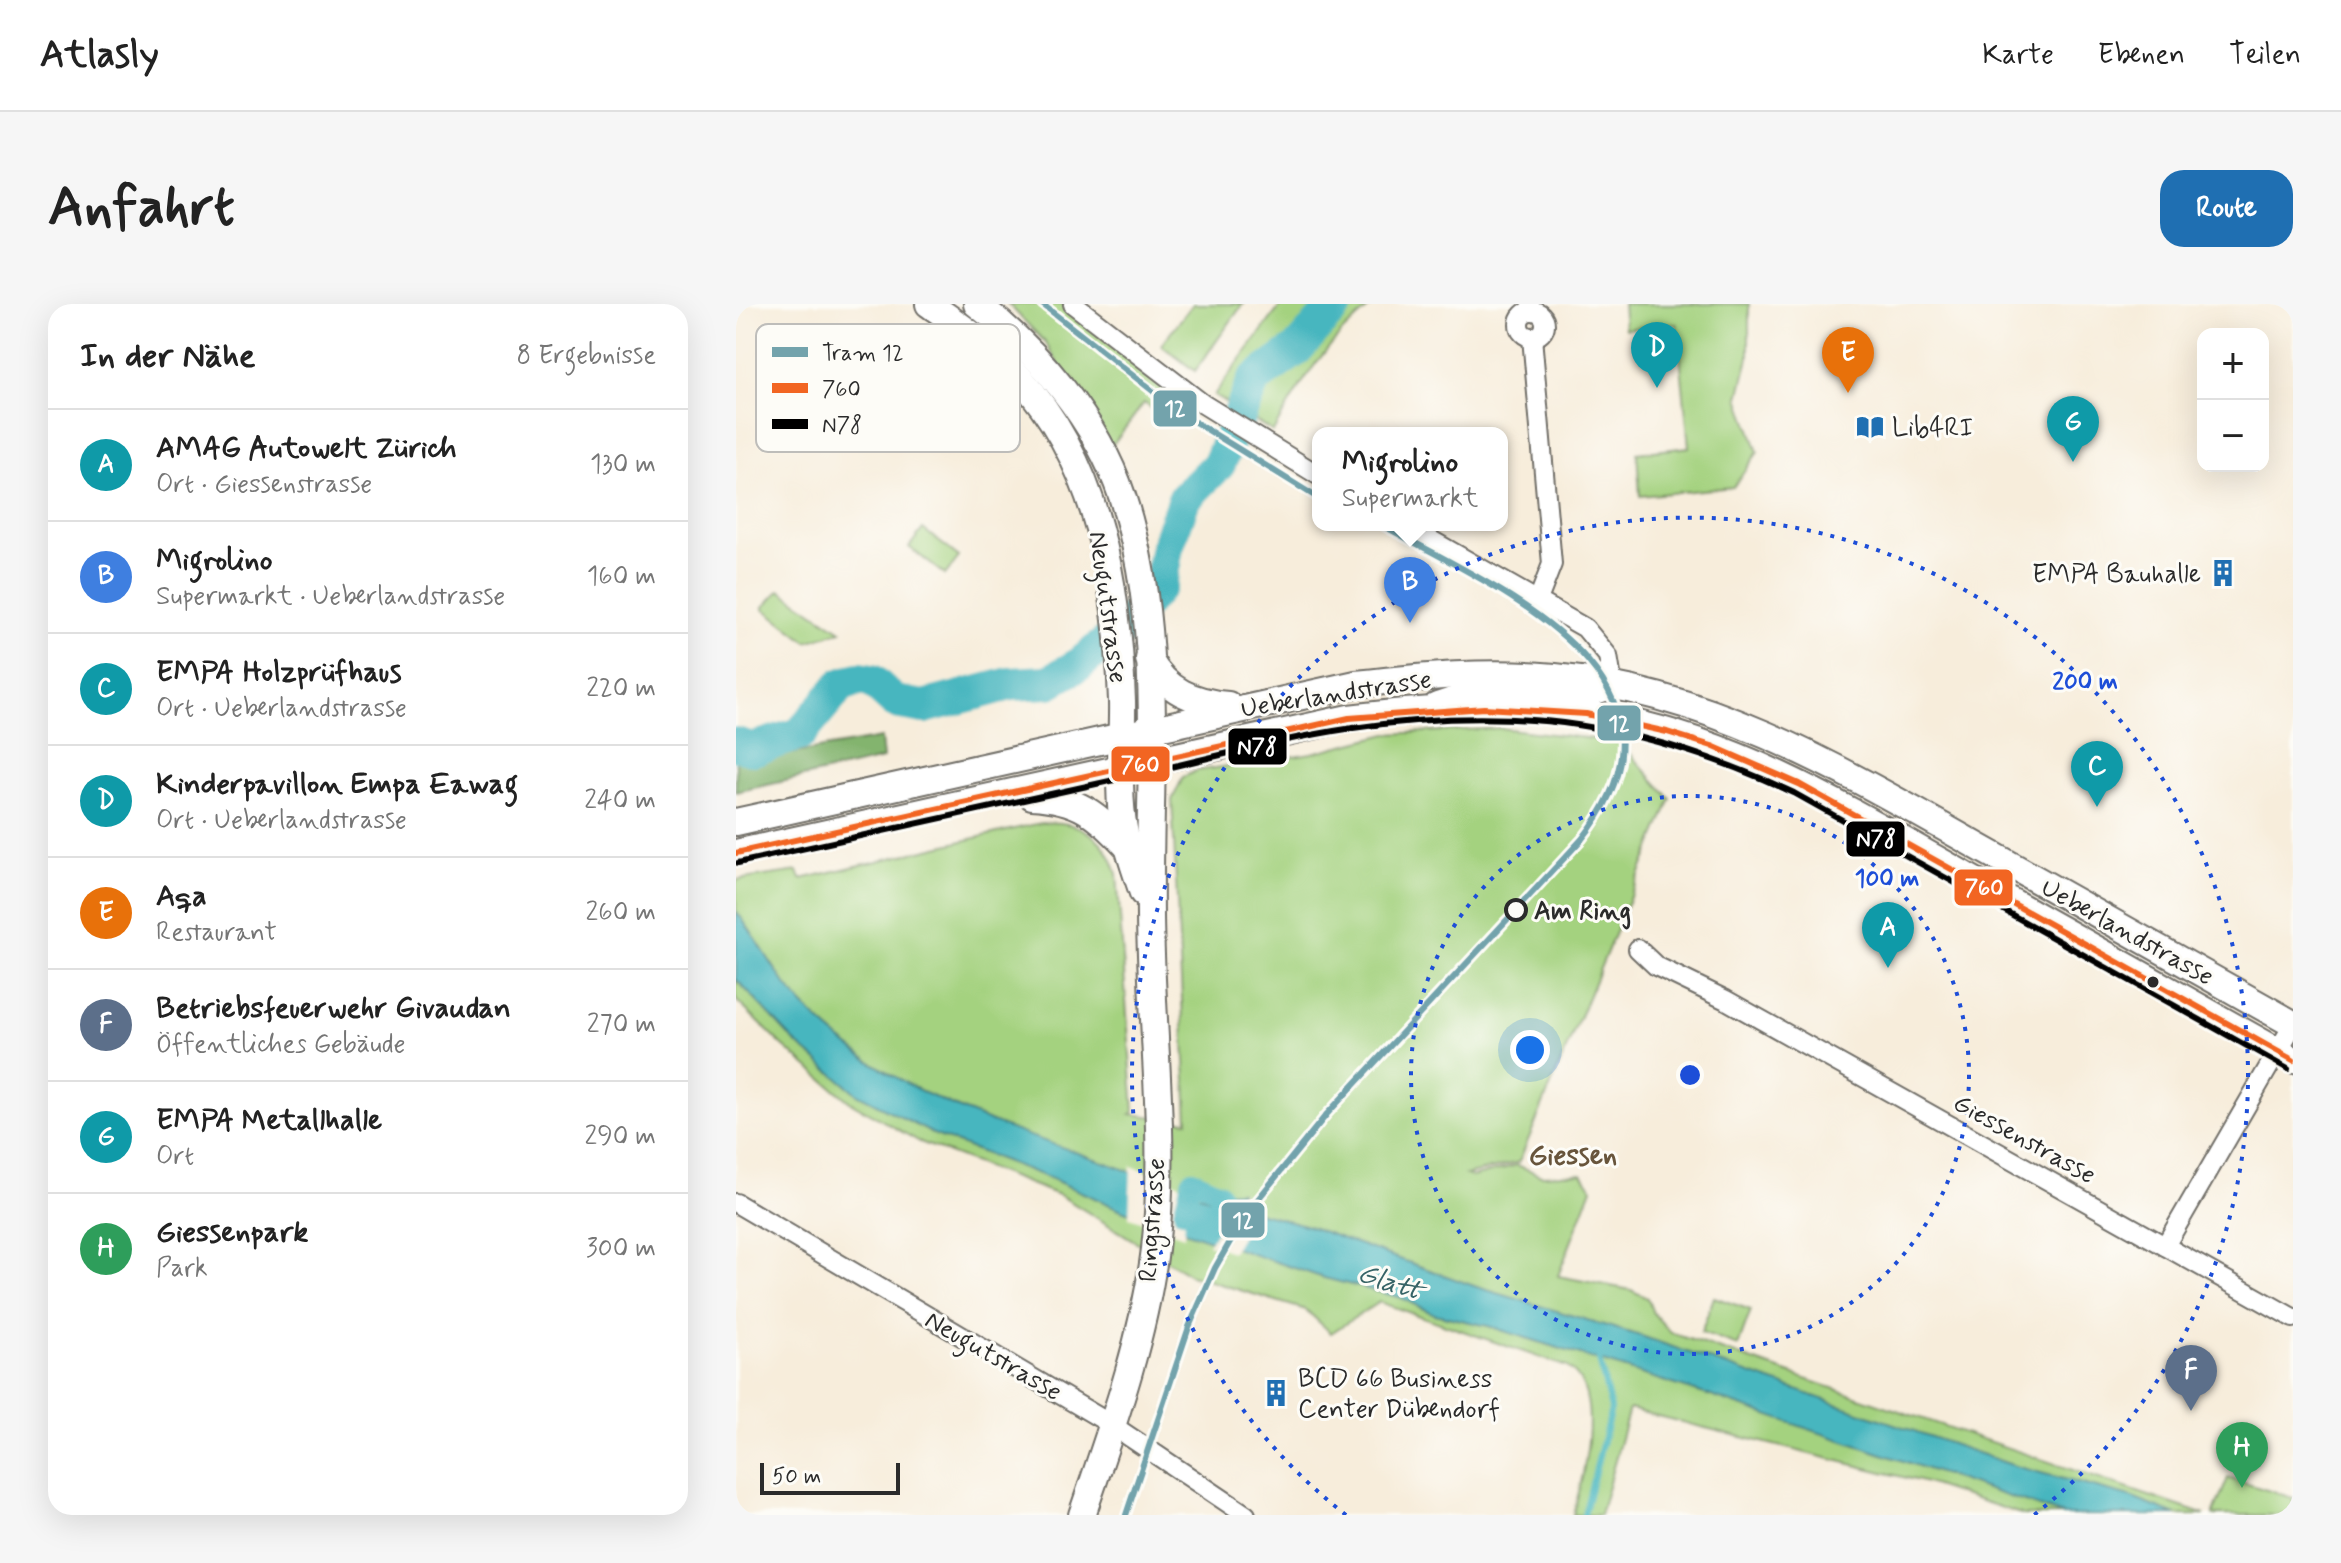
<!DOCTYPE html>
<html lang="de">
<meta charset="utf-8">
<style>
:root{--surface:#fff;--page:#f6f6f6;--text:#222;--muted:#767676;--line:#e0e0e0;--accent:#1f6fb2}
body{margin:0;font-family:Mynerve,sans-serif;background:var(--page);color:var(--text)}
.controls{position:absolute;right:24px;top:24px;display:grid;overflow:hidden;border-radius:16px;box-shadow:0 8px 32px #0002}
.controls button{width:72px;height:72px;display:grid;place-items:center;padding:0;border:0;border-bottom:2px solid var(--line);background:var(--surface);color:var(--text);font:40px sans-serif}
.scale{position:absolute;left:24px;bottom:20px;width:140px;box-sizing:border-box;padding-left:8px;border:4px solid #2b2b2b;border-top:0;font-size:22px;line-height:28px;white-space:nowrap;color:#2b2b2b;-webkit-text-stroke:6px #fdfcf7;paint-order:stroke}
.you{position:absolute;left:794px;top:746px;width:28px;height:28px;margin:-20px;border:6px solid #fff;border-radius:50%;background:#1a73e8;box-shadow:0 0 0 12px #1a73e833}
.badge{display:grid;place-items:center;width:52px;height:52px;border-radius:50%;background:var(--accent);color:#fff;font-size:26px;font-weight:700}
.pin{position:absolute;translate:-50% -66px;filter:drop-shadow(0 2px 4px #0008)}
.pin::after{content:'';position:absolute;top:42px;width:28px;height:24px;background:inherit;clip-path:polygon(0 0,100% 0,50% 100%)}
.popup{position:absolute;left:576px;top:123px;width:196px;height:104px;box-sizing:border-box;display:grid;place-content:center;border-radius:16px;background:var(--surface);filter:drop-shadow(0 2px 6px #0005);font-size:26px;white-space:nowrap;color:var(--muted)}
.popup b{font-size:30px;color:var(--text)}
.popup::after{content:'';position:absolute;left:50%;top:100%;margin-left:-16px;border:16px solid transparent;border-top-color:var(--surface)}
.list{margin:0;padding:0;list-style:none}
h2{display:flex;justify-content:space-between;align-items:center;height:104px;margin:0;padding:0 32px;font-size:34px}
h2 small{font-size:26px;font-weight:400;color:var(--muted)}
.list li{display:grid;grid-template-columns:52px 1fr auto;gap:24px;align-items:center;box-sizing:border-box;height:112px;padding:0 32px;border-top:2px solid var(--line)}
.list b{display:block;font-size:30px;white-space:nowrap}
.list p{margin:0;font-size:26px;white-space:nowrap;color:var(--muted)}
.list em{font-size:26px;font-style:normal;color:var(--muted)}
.map{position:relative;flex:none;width:1557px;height:1211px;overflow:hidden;border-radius:24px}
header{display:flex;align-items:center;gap:48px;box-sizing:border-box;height:112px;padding:0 40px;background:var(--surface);border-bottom:2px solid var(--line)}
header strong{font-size:38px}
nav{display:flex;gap:44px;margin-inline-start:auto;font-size:28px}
.intro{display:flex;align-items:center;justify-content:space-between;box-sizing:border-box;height:192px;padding:0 48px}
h1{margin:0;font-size:56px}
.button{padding:20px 36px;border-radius:24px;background:var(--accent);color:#fff;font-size:28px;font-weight:700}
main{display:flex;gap:48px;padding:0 48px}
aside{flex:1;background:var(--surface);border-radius:24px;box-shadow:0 8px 32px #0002}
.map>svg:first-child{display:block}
.green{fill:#a4d27f;stroke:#687e55;stroke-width:2}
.forest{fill:#83b46e;stroke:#57704c;stroke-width:2}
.water{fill:#47b6bf;stroke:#397075;stroke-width:2}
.pier{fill:#f7eddb}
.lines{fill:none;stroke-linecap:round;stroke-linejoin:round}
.stream{stroke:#47b6bf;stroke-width:6}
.canal{stroke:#47b6bf;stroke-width:20}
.river{stroke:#47b6bf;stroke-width:34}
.street-casing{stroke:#726f69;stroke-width:22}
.secondary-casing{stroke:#726f69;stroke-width:30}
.street{stroke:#fff;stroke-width:18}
.secondary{stroke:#fff;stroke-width:26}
.bus-1-casing{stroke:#fdfcf7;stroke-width:12}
.bus-2-casing{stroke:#fdfcf7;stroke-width:12}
.bus-1{stroke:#f26522;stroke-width:6}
.bus-2{stroke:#000;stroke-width:6}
.tram-1-casing{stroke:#fdfcf7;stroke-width:12}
.tram-1{stroke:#73a3ac;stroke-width:6}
.ring{fill:none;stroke:#1d4ed8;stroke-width:4;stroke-dasharray:4 8}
.stop-dot{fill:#fdfcf7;stroke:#2b2b2b;stroke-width:4}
.bus-dot{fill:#2b2b2b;stroke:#fdfcf7;stroke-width:3}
.labels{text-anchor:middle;stroke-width:6;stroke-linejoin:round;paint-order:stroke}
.poi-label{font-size:26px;fill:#2b2b2b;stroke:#fdfcf7;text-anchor:start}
.street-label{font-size:26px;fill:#2b2b2b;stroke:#fdfcf7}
.stop-label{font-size:26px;font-weight:bold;fill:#2b2b2b;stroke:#fdfcf7;text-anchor:start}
.neighbourhood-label{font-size:28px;font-weight:bold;fill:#68553c;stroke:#fdfcf7}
.water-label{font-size:28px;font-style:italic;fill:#366366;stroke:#fdfcf7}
.key{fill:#fdfcf7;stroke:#bebdba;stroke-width:2}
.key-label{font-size:22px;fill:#2b2b2b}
.centre{fill:#1d4ed8;stroke:#fdfcf7;stroke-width:4}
.ring-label{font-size:24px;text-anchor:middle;font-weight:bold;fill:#1d4ed8;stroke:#fdfcf7;stroke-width:6;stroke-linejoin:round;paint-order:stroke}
.line-badge{stroke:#fdfcf7;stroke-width:3}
.badge-label{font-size:22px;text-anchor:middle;font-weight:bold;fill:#fff}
</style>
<header>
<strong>Atlasly</strong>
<nav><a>Karte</a><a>Ebenen</a><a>Teilen</a></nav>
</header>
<div class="intro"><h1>Anfahrt</h1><a class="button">Route</a></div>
<main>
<aside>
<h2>In der Nähe<small>8 Ergebnisse</small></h2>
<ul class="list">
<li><span class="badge" style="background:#0f9aa8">A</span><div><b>AMAG Autowelt Zürich</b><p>Ort · Giessenstrasse</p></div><em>130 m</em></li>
<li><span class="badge" style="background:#3f7fe0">B</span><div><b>Migrolino</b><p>Supermarkt · Ueberlandstrasse</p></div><em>160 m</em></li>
<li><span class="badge" style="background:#0f9aa8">C</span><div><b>EMPA Holzprüfhaus</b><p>Ort · Ueberlandstrasse</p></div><em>220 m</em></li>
<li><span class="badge" style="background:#0f9aa8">D</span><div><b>Kinderpavillon Empa Eawag</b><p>Ort · Ueberlandstrasse</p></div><em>240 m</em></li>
<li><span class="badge" style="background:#e8710a">E</span><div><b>Aqa</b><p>Restaurant</p></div><em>260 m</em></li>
<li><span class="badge" style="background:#5c6f8a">F</span><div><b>Betriebsfeuerwehr Givaudan</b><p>Öffentliches Gebäude</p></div><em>270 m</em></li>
<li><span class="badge" style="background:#0f9aa8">G</span><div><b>EMPA Metallhalle</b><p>Ort</p></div><em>290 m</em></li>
<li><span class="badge" style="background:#2e9e5b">H</span><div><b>Giessenpark</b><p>Park</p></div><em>300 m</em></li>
</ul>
</aside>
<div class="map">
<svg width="1557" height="1211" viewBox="0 0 1557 1211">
<rect width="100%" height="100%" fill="#fdfcf7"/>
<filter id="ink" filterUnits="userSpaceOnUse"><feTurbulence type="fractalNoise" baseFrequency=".0125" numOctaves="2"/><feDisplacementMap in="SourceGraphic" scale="16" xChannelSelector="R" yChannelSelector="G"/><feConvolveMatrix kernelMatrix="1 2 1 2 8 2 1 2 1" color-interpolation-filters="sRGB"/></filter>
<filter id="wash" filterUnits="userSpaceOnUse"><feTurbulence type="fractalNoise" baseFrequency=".006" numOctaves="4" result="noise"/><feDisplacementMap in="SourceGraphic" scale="32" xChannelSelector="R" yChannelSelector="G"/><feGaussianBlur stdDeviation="1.8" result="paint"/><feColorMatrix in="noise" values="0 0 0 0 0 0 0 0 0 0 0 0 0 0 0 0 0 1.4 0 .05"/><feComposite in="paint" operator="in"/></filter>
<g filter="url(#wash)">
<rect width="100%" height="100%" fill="#f7eddb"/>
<g class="green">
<path d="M 272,0 L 327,0 L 432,83 L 419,107 L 408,99 L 374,144 L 309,38 Z"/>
<path d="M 457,0 L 507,0 L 459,67 L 425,41 Z"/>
<path d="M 546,0 L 638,0 C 591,37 566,76 537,128 L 478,91 Z"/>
<path d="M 887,0 L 1013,0 L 1013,54 L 1003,93 L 1022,148 L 997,183 L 904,192 L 901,149 L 953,143 L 941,20 L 889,25 Z"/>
<path d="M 187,225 L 223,253 L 209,271 L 173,243 Z"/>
<path d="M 44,286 L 105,327 L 71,338 L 27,304 Z"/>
<path d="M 764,424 L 884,438 L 935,495 L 783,858 L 730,871 L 736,873 L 781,861 L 805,871 L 846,869 L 856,884 L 822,972 L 895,986 L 911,994 L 917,1009 L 935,1029 L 1469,1211 L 1288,1211 L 1187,1178 L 893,1105 L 864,1211 L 837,1211 C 847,1174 870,1086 831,1063 L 643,998 L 595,1029 L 570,1006 L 454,971 L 325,892 L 184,838 L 114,798 L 47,742 L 0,696 L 0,576 L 62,567 L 65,575 L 295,521 C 337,512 369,528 381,570 L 398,808 L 395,810 L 452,817 L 436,496 L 447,473 L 460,467 L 576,449 L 651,430 Z"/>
<path d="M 978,993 L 1015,1006 L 1002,1042 L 965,1029 Z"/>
<path d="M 1492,1174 L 1557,1194 L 1557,1211 L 1477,1211 Z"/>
</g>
<path class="forest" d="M 145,434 L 147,455 L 0,488 L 0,447 L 13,457 Z"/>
<path class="water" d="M 0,607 C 24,637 41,674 67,701 C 167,807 310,831 439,885 C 455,886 467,895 483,895 L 489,888 L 504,887 L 500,902 L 572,922 L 741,983 L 908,1033 L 1279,1162 L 1394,1193 L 1440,1211 L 1327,1211 L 975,1092 L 752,1022 L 698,1010 L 663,993 L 588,974 L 388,907 L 318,876 L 197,830 L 121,790 L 60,739 L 0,675 Z"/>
<g class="pier">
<path d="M 395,862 L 450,882 L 448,932 L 393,913 Z"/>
<path d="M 507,885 L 504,899 L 522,904 L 496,948 L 472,940 Z"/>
</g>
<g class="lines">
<path class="stream" d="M 848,1211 L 875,1105 L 862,1052"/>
<path class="canal" d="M 447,908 L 456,875 L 483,888 L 494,917"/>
<path class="river" d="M 0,440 L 17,445 L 64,430 L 105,381 L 123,375 L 136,377 L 159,398 L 188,403 L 274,380 L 313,378 L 344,360 L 391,321 L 424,281 L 431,243 L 448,195 L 483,160 L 518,76 L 560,46 L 601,0"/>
</g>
</g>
<g filter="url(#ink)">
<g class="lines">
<g class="street-casing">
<g id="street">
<path d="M 337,0 L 467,100 L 582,171"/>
<circle cx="796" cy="20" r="13"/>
<path d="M 796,33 L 816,260 L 802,296"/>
<path d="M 669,221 L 849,324 L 872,352 L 877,382 C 866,403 756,387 729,390 C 719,391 708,396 698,399"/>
<path d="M 902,645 L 920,662 L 990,696 L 1429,942 L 1557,721"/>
<path d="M 0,899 L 376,1121 L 510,1211"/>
<path d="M 1429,942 L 1557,1014"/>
</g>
</g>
<g class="secondary-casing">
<g id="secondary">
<path d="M 193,0 C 224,22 257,44 283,73 C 363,161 382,281 386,397 C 387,438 380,483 388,525 C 392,547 400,568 407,589"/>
<path d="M 241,0 C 302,47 361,117 386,192 C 430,326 412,473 414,612 C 415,719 431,841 419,945 C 408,1035 375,1126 346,1211"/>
<path d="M 413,355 C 430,387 458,398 492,401"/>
<path d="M 296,492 C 344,495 359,509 391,542"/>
<path d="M 0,518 L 620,380 C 686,373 752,366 819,373 C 975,388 1107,466 1241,542 C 1346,601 1451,661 1557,720"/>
<path d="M 0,549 L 613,414 C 703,403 794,397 884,416 C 1011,442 1118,509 1230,572 C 1339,633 1448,694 1557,756"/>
</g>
</g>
<use href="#street" class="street"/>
<use href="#secondary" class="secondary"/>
<g class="bus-1-casing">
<path id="bus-1" d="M 0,549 L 613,414 L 748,404 L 850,410 L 931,428 L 976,442 L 1063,480 L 1557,756"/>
</g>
<g class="bus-2-casing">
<path id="bus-2" d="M 2,559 C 132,530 262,501 392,473 C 467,456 542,435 617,424 C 781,400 908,419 1058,489 L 1552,765"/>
</g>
<use href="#bus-1" class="bus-1"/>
<use href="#bus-2" class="bus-2"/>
<g class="tram-1-casing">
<g id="tram-1">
<path d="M 306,0 L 446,110 L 582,194"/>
<path d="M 390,1211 L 453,1023 L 479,964 L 510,910 L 591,810 L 846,535 C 975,372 759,284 646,221"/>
</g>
</g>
<use href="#tram-1" class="tram-1"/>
</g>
</g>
<g class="ring">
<circle cx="954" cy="771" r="279"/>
<path d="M610 1211A558 558 0 1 1 1298 1211"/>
</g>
<defs>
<g id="library-bare" transform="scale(2.16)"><path d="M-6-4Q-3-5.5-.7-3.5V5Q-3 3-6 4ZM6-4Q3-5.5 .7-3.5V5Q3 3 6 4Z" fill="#1f6fb2" stroke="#fdfcf7" stroke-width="2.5" paint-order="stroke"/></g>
<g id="building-bare" transform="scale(2.16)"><path d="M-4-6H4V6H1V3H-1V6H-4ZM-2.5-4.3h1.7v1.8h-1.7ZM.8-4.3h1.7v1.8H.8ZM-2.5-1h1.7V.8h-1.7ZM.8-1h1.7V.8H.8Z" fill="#1f6fb2" stroke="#fdfcf7" stroke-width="2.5" paint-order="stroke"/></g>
</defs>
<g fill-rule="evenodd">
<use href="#library-bare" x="1134" y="123"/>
<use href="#building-bare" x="1487" y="269"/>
<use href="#building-bare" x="540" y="1089"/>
</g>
<circle class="stop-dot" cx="780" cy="606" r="10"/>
<circle class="bus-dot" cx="1417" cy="678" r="7"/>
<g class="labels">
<g class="poi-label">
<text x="1156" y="132">Lib4RI</text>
<text x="1465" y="278" text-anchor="end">EMPA Bauhalle</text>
<text x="562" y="1083">BCD 66 Business<tspan x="562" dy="30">Center Dübendorf</tspan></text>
</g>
<g class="street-label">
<text transform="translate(373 303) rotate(82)" y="9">Neugutstrasse</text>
<text transform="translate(600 389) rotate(-9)" y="9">Ueberlandstrasse</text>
<text transform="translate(1392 627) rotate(29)" y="9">Ueberlandstrasse</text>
<text transform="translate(1289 834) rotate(29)" y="9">Giessenstrasse</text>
<text transform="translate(415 916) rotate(-86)" y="9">Ringstrasse</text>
<text transform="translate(258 1051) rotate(30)" y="9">Neugutstrasse</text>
</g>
<g class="stop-label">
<text x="798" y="615">Am Ring</text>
</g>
<g class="neighbourhood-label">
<text x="837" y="860">Giessen</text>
</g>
<g class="water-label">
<text transform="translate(655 977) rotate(18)" y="10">Glatt</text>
</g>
</g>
<rect x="20" y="20" width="264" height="128" rx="12" class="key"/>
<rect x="36" y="43" width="36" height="10" fill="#73a3ac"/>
<rect x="36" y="79" width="36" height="10" fill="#f26522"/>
<rect x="36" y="115" width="36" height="10" fill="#000"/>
<g class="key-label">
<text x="86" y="56">Tram 12</text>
<text x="86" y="92">760</text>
<text x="86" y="128">N78</text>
</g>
<circle cx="954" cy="771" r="12" class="centre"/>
<g class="ring-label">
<text x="1349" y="385">200 m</text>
<text x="1151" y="582">100 m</text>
</g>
<g class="line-badge">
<rect x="416" y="85" width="46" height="39" rx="8" fill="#73a3ac"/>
<rect x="860" y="400" width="46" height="38" rx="8" fill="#73a3ac"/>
<rect x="491" y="423" width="61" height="39" rx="8" fill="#000"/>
<rect x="374" y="441" width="61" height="38" rx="8" fill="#f26522"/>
<rect x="1109" y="516" width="61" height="38" rx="8" fill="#000"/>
<rect x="1217" y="564" width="61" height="39" rx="8" fill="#f26522"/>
<rect x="484" y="897" width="46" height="38" rx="8" fill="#73a3ac"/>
</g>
<g class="badge-label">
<text x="439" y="112">12</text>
<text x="883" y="427">12</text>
<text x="521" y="450">N78</text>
<text x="404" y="468">760</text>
<text x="1140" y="542">N78</text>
<text x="1248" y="591">760</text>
<text x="507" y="924">12</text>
</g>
</svg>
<div class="controls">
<button>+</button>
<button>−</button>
</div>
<div class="scale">50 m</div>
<div class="you"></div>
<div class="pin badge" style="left:1152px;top:664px;background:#0f9aa8">A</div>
<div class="pin badge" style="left:674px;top:319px;background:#3f7fe0">B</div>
<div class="popup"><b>Migrolino</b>Supermarkt</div>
<div class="pin badge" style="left:1361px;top:503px;background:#0f9aa8">C</div>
<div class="pin badge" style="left:921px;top:84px;background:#0f9aa8">D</div>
<div class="pin badge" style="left:1112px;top:89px;background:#e8710a">E</div>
<div class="pin badge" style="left:1455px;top:1107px;background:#5c6f8a">F</div>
<div class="pin badge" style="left:1337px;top:158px;background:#0f9aa8">G</div>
<div class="pin badge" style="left:1506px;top:1184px;background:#2e9e5b">H</div>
</div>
</main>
